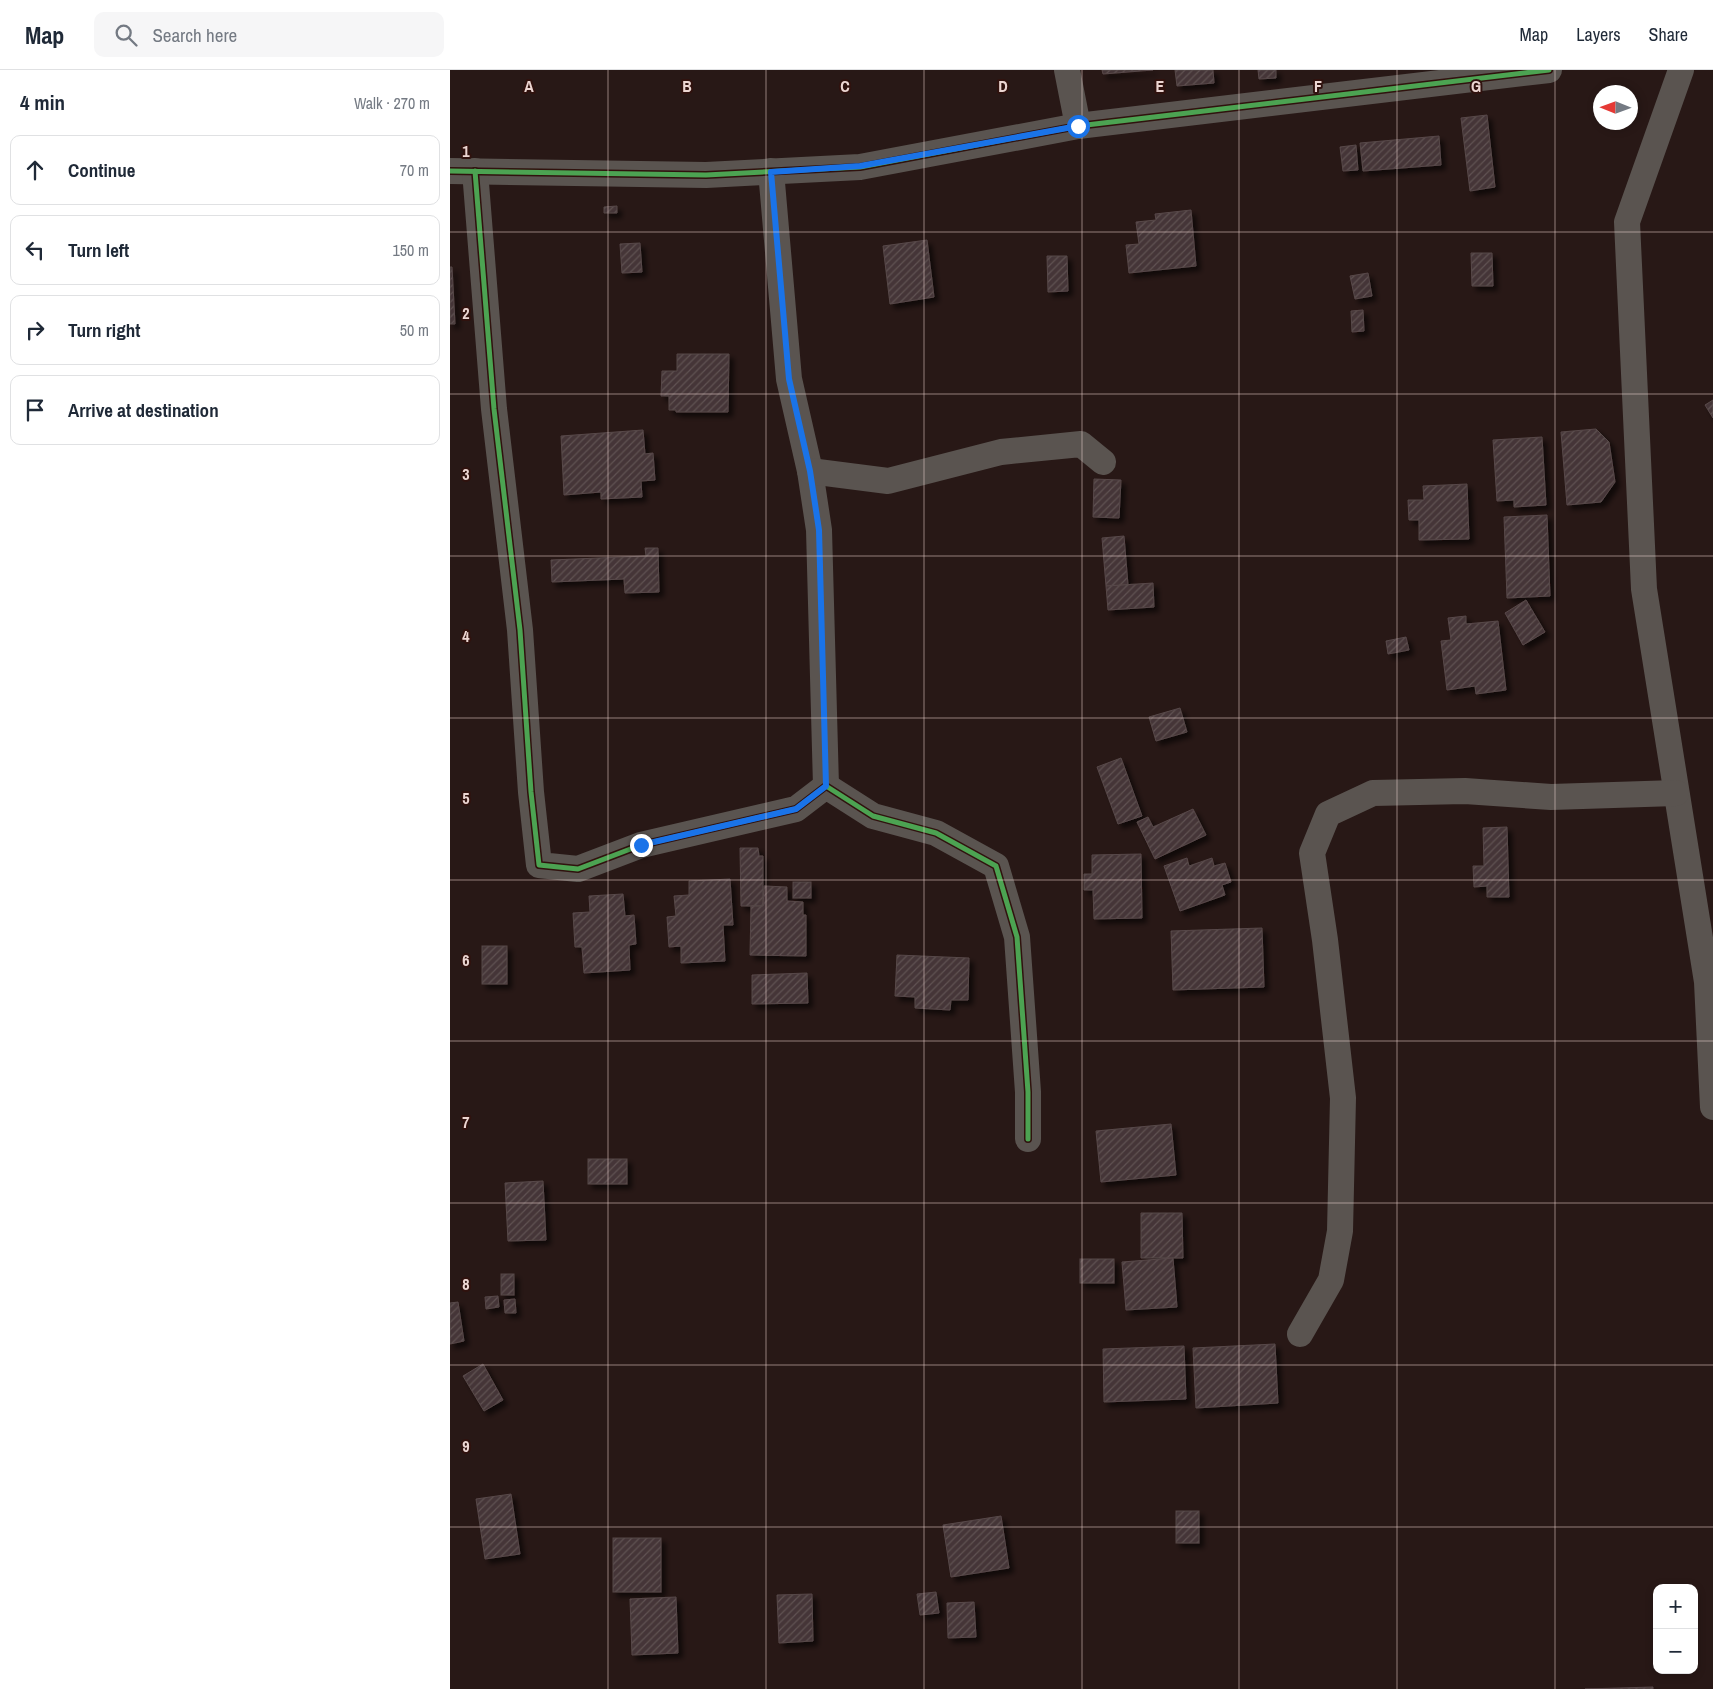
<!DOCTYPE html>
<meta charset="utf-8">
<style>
:root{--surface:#fff;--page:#f6f6f7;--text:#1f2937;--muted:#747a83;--line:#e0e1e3}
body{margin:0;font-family:"Archivo Narrow",sans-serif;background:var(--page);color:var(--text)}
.controls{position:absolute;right:15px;bottom:15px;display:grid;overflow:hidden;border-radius:10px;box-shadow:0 2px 8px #0003}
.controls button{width:45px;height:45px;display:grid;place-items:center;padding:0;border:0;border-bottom:1px solid var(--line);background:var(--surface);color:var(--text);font:25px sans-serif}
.compass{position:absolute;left:1143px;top:15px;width:45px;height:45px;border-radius:50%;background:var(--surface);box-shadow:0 2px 8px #0003;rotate:271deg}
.stop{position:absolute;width:15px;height:15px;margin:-11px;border:4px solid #1a73e8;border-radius:50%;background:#fff}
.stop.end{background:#1a73e8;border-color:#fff;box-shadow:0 1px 5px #0008}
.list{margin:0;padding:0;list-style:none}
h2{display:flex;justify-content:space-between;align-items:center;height:65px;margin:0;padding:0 20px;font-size:21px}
h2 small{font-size:16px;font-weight:400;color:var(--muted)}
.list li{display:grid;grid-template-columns:32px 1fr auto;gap:15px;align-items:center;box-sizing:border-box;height:70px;margin:0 10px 10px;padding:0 10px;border:1px solid var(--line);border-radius:10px}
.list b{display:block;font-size:19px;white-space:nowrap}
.list em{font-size:16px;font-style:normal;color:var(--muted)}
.icon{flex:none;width:28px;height:28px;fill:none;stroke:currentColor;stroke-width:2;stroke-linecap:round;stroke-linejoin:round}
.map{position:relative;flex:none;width:1263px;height:1619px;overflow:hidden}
header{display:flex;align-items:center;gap:30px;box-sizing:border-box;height:70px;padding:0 25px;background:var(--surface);border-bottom:1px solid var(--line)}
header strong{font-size:24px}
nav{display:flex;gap:28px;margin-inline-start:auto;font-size:18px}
.search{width:350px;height:45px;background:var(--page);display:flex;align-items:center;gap:12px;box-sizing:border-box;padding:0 18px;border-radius:10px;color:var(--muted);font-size:19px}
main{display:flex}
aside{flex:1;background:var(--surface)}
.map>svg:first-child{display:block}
.building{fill:url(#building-hatch);stroke:#574849;filter:url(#shadow)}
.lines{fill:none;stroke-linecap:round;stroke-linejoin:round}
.street{stroke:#5a5450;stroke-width:26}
.cycleway-casing{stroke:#30120e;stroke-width:8}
.cycleway{stroke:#4ca352;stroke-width:5}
.route{stroke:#1a73e8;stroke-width:6}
.grid{fill:none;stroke:#ecd6d2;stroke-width:1;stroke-opacity:0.55}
.grid-label{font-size:16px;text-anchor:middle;font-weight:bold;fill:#ecd6d2;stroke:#30120e;stroke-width:4;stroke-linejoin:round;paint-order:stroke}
</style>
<header>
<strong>Map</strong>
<div class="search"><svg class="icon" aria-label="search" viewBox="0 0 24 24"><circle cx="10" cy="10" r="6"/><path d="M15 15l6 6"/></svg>Search here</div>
<nav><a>Map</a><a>Layers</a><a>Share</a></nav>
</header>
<main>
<aside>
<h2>4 min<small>Walk · 270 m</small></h2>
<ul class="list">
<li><svg class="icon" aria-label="ahead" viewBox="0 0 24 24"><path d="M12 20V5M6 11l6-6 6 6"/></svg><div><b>Continue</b></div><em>70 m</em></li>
<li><svg class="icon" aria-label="left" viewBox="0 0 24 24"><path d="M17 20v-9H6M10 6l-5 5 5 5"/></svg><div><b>Turn left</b></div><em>150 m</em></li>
<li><svg class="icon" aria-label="right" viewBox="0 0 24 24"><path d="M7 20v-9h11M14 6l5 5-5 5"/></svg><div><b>Turn right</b></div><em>50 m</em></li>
<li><svg class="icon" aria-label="arrive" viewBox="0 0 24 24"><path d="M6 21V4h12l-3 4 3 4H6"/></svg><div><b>Arrive at destination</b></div></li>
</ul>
</aside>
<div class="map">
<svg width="1263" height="1619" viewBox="0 0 1263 1619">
<defs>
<pattern id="building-hatch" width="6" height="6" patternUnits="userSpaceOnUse" patternTransform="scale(1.25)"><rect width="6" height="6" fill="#453637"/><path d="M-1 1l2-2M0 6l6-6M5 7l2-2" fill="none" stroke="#605253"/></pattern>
<filter id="shadow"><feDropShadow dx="4.5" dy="4.5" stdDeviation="2.5" flood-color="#0009"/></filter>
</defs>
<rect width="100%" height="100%" fill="#281816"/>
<g class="building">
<path d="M 652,0 L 703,0 L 653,4 Z"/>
<path d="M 725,0 L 763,0 L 764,13 L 727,16 Z"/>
<path d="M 808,0 L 826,0 L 826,8 L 809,9 Z"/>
<path d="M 1037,45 L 1045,117 L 1020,121 L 1011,48 Z"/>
<path d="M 989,66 L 991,95 L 913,101 L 910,73 Z"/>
<path d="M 906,75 L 908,100 L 893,101 L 890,77 Z"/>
<path d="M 167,136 L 167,143 L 154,143 L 154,137 Z"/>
<path d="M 741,140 L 746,196 L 679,203 L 676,175 L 689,174 L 686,152 L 706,150 L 705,144 Z"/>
<path d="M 477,170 L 484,227 L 440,234 L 433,176 Z"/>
<path d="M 190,173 L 192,202 L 172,203 L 170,174 Z"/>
<path d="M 1021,183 L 1042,183 L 1043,216 L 1022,216 Z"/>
<path d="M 597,186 L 617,186 L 618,221 L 598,222 Z"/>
<path d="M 0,197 L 2,197 L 5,254 L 0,254 Z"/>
<path d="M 918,203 L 922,226 L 905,229 L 900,206 Z"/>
<path d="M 913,240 L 914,261 L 902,262 L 901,241 Z"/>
<path d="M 227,284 L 279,284 L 278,342 L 226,342 L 226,340 L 219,340 L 219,326 L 211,326 L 212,301 L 227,301 Z"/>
<path d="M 1263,330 L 1263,348 L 1255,335 Z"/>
<path d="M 1146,359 L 1159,372 L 1165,412 L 1151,432 L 1117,435 L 1111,362 Z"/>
<path d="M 193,360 L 195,384 L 203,383 L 205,410 L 191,411 L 192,427 L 151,429 L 151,422 L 114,425 L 111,366 Z"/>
<path d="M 1092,367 L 1096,435 L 1064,437 L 1064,430 L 1047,431 L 1043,370 Z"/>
<path d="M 644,409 L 671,410 L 669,448 L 643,447 Z"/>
<path d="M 1017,414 L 1019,469 L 969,470 L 969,450 L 959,450 L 958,430 L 974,430 L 973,416 Z"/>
<path d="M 1097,445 L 1100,526 L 1057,528 L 1054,447 Z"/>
<path d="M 674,466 L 678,515 L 656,516 L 652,468 Z"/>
<path d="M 195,478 L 208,478 L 209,522 L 175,523 L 174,509 L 102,512 L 101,490 L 196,486 Z"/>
<path d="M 703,513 L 704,537 L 658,540 L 656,516 Z"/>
<path d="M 1076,530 L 1095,562 L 1073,575 L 1055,543 Z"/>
<path d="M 1016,546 L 1016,554 L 1048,551 L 1056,620 L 1026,624 L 1025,616 L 997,620 L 991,571 L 1001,570 L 998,548 Z"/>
<path d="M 956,567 L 959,580 L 938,584 L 936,571 Z"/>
<path d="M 730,638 L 737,662 L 706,671 L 699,647 Z"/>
<path d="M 671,688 L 692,746 L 668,754 L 647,697 Z"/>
<path d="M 743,739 L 756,765 L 705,789 L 687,752 L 698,747 L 703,757 Z"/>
<path d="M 1057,757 L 1059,827 L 1037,827 L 1037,816 L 1024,817 L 1023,796 L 1034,796 L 1033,758 Z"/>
<path d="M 290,778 L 308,778 L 309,786 L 313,786 L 313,836 L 291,836 Z"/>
<path d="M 691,784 L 692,848 L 644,849 L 643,820 L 634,820 L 634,804 L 642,804 L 642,785 Z"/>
<path d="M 737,788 L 739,796 L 762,788 L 764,796 L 775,793 L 781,812 L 772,815 L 775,825 L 730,841 L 714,796 Z"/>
<path d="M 280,809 L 283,855 L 273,855 L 275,891 L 231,893 L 231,876 L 219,877 L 217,847 L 226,846 L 224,826 L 239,825 L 239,811 Z"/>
<rect x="343" y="812" width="18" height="16"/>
<path d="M 314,816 L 337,817 L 337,831 L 353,832 L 353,845 L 356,845 L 356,886 L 300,885 L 301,836 L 313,836 Z"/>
<path d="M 173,824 L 175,846 L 184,845 L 186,874 L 179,875 L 180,900 L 134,903 L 132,877 L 125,877 L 123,843 L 140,842 L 139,826 Z"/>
<path d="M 812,858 L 814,917 L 723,920 L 721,861 Z"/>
<rect x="32" y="876" width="25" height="38"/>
<path d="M 447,885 L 519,888 L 518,930 L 501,930 L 500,940 L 465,938 L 465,927 L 445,926 Z"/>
<path d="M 357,903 L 358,933 L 302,934 L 302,905 Z"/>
<path d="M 721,1054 L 726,1105 L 651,1112 L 646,1061 Z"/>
<rect x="138" y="1089" width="39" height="25"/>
<path d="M 93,1111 L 96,1170 L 58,1171 L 55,1113 Z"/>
<path d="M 691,1143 L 732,1143 L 733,1188 L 691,1188 Z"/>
<path d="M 723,1188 L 727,1237 L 676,1240 L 672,1192 Z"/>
<rect x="630" y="1189" width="34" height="24"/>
<rect x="51" y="1204" width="13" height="21"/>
<path d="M 48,1226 L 49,1237 L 36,1239 L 35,1227 Z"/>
<path d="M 65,1229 L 66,1243 L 55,1243 L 54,1230 Z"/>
<path d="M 8,1232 L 14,1271 L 0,1274 L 0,1233 Z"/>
<path d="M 825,1274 L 828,1333 L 746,1338 L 743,1278 Z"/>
<path d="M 734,1276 L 736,1329 L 654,1332 L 653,1279 Z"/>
<path d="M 33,1294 L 53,1330 L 34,1341 L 13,1306 Z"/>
<path d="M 61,1424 L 70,1484 L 35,1489 L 26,1429 Z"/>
<rect x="726" y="1441" width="23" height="32"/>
<path d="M 551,1446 L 559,1498 L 501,1507 L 493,1455 Z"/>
<rect x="163" y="1468" width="48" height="54"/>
<path d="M 486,1522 L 489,1543 L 470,1545 L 467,1524 Z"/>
<path d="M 362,1524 L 363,1571 L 329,1573 L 327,1525 Z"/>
<path d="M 226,1527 L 228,1583 L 182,1585 L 180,1529 Z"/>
<path d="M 524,1532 L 526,1567 L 498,1568 L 497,1533 Z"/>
<path d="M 1203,1617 L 1203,1619 L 1135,1619 Z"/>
</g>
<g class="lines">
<g class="street">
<path d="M 617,0 L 628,56"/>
<path d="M 1231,0 L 1177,152 L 1194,519 L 1257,912 L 1263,1037"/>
<path d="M 0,101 L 256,105 L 410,97 L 628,56 L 1099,0"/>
<path d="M 25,101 L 44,339 L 70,560 L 81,722 L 89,795 L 128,799 L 191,775 L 346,739 L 376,716 L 423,746 L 486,763 L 546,796 L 567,867 L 578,1022 L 578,1069"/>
<path d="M 321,101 L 339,309 L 360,401 L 369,460 L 376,716"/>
<path d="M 360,401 L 438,411 L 551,382 L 631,374 L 653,392"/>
<path d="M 850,1264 L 881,1210 L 890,1161 L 893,1028 L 875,870 L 862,783 L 878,744 L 923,723 L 1015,721 L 1101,727 L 1226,723"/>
</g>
<g class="cycleway-casing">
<g id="cycleway">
<path d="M 0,101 L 256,105 L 410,97 L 628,56 L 1099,0"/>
<path d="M 25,101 L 44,339 L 70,560 L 81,722 L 89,795 L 128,799 L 191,775 L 346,739 L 376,716 L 423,746 L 486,763 L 546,796 L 567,867 L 578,1022 L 578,1069"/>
</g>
</g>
<use href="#cycleway" class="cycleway"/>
</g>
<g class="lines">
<path class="route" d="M 191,775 L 346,739 L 376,716 L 369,460 L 360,401 L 339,309 L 321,102 L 410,96 L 628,56"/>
</g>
<path class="grid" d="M 158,0 L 158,1619M 316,0 L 316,1619M 474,0 L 474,1619M 632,0 L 632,1619M 789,0 L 789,1619M 947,0 L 947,1619M 1105,0 L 1105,1619M 0,162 L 1263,162M 0,324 L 1263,324M 0,486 L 1263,486M 0,648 L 1263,648M 0,810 L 1263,810M 0,971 L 1263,971M 0,1133 L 1263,1133M 0,1295 L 1263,1295M 0,1457 L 1263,1457"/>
<g class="grid-label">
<text x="79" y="22">A</text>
<text x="237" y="22">B</text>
<text x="395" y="22">C</text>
<text x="553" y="22">D</text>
<text x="710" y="22">E</text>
<text x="868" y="22">F</text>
<text x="1026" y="22">G</text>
<text x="16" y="87">1</text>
<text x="16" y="249">2</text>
<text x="16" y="410">3</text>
<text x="16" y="572">4</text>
<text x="16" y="734">5</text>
<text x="16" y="896">6</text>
<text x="16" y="1058">7</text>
<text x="16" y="1220">8</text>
<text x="16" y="1382">9</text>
</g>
</svg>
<div class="controls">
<button>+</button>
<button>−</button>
</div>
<svg class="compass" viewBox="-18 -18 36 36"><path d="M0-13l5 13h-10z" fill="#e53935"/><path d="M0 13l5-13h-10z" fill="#747a83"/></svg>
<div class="stop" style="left:628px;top:56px"></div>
<div class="stop end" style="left:191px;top:775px"></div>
</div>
</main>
